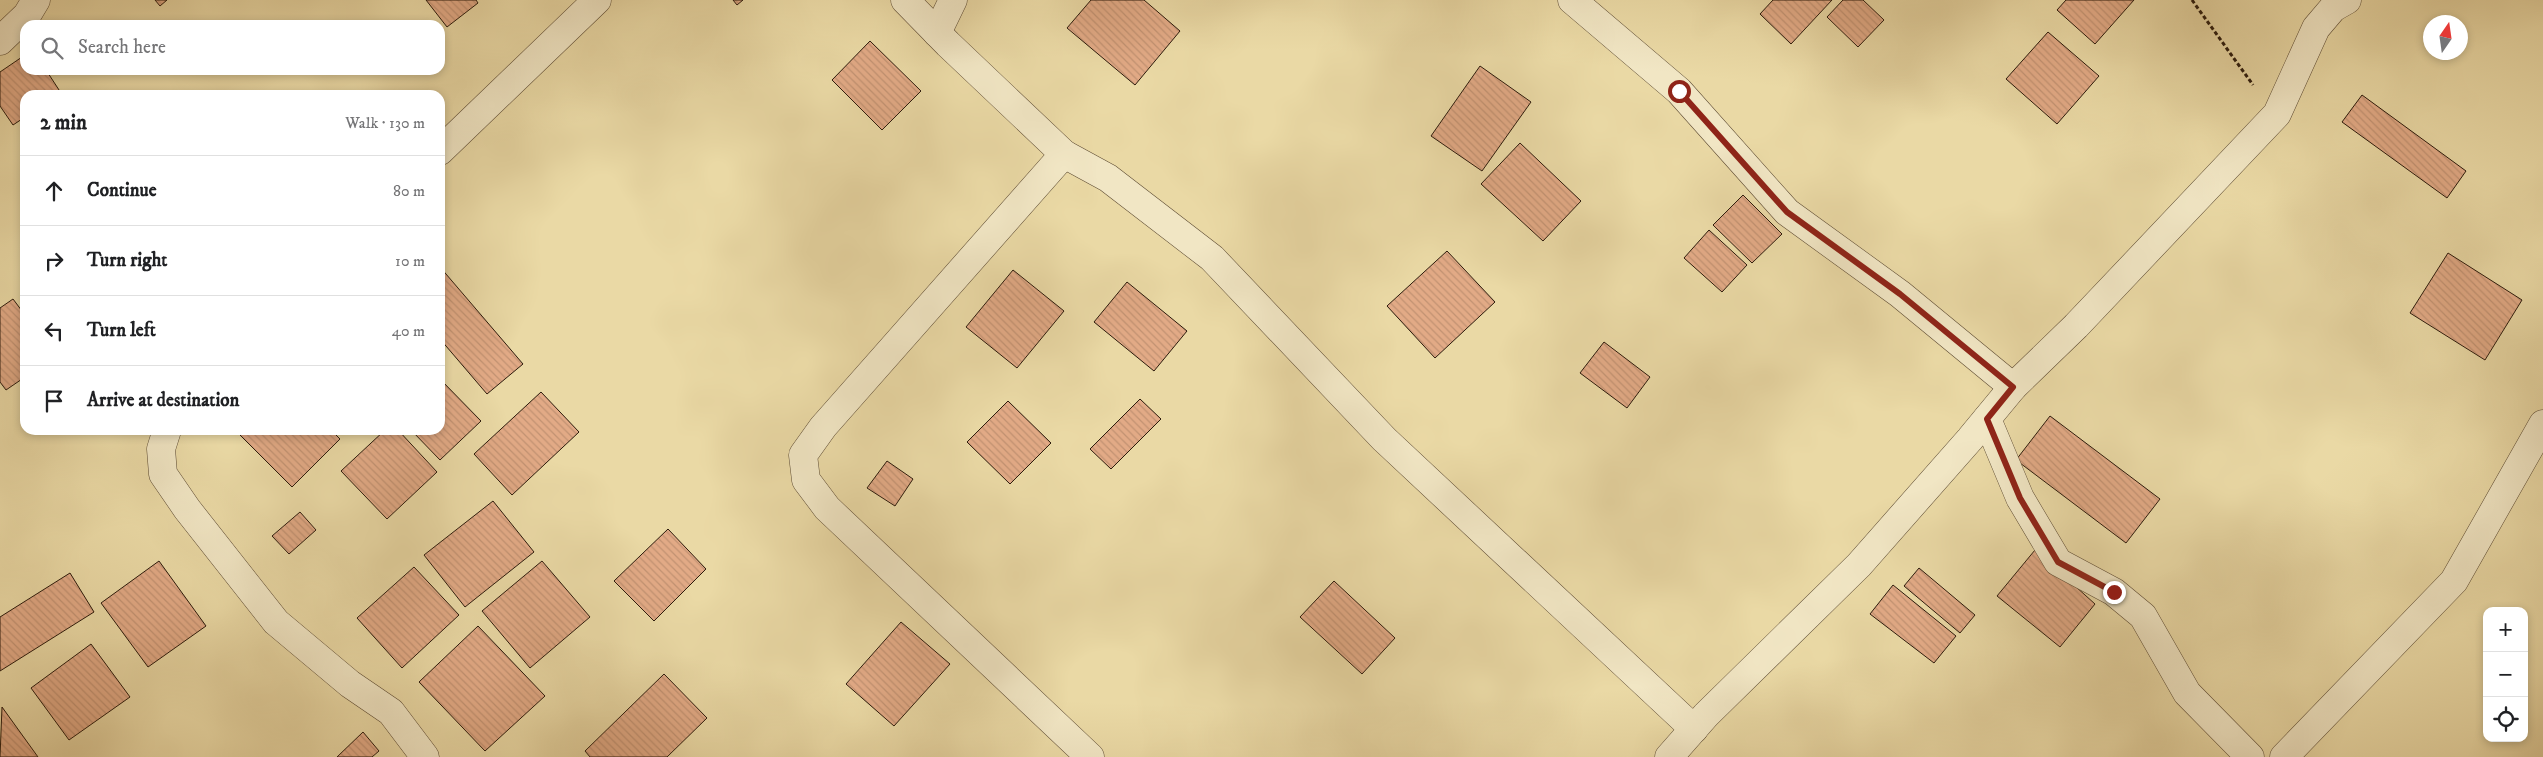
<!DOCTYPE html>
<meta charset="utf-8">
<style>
:root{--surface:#fff;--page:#f6f6f6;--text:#202124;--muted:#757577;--line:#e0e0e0}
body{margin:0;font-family:"IM FELL DW Pica",serif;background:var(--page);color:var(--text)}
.controls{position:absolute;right:15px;bottom:15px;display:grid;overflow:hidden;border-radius:10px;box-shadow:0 2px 8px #0003}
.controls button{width:45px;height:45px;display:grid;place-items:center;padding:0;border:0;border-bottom:1px solid var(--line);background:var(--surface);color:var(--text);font:25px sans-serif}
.compass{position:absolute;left:2423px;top:15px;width:45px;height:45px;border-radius:50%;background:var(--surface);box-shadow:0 2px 8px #0003;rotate:13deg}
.stop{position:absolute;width:15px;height:15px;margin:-11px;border:4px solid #8f2418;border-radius:50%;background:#fff}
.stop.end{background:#8f2418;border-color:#fff;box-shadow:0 1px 5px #0008}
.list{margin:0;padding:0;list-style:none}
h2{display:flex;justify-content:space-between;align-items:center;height:65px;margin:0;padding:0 20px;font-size:21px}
h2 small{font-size:16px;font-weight:400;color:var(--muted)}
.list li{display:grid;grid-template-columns:32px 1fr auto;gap:15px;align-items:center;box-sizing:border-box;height:70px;padding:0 20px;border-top:1px solid var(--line)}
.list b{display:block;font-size:19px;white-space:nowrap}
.list em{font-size:16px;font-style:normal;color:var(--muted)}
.icon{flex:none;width:28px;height:28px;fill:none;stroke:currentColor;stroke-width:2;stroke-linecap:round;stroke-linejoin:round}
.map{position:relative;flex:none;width:2543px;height:757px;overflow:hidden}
.search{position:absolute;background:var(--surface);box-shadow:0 2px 8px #0003;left:20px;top:20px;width:425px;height:55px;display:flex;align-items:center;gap:12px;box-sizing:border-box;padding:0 18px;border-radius:15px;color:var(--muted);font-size:19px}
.panel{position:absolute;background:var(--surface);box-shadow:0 2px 8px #0003;left:20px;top:90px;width:425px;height:345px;border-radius:15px}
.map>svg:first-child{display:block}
.building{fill:url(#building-back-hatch);stroke:#2c1b0c}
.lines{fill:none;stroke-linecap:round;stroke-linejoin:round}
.minor-casing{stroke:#5c4a32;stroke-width:29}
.path{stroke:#2c1b0c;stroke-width:3;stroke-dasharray:4 2.5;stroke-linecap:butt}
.minor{stroke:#f1e6c4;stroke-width:28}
.route{stroke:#8f2418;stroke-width:6}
</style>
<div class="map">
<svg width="2543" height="757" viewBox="0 0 2543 757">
<defs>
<pattern id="building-back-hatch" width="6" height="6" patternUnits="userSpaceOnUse" patternTransform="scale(1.25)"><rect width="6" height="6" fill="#e2aa86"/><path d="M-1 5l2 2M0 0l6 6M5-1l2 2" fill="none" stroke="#c29272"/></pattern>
</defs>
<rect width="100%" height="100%" fill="#ead9a5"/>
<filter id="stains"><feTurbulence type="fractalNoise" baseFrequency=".004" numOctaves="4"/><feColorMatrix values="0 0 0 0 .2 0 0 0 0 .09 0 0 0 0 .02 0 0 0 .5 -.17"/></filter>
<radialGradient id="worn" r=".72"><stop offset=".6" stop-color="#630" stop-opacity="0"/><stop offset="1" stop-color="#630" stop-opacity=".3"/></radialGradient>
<g class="building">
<path d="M 155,0 L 167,0 L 160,6 Z"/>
<path d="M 426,0 L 476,0 L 478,3 L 447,27 Z"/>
<path d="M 733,0 L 743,0 L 737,5 Z"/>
<path d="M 1091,0 L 1144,0 L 1180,31 L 1135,85 L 1067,28 Z"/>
<path d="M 1773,0 L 1832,0 L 1791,44 L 1760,14 Z"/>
<path d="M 1843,0 L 1863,0 L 1884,20 L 1858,47 L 1827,17 Z"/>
<path d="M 2066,0 L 2134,0 L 2095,44 L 2057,10 Z"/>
<path d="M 2048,32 L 2099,76 L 2057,124 L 2006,79 Z"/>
<path d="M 870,41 L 921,91 L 882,130 L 832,80 Z"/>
<path d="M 25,55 L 25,70 L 46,70 L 61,93 L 25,95 L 25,117 L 13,125 L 0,106 L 0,72 Z"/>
<path d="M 1480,66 L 1531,102 L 1482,171 L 1431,136 Z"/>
<path d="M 2362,95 L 2466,171 L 2447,198 L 2342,122 Z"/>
<path d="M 1520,143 L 1581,201 L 1543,241 L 1481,184 Z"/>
<path d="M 1743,195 L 1782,234 L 1752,263 L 1713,225 Z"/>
<path d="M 1709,230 L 1747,265 L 1722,292 L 1684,258 Z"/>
<path d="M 1447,251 L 1495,302 L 1435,358 L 1387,306 Z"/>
<path d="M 2448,253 L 2522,300 L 2485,360 L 2410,313 Z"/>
<path d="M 440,267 L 523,364 L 487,394 L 440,339 Z"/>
<path d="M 1013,270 L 1064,311 L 1017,368 L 966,327 Z"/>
<path d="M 1127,282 L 1187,331 L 1154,371 L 1094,322 Z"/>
<path d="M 13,299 L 25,315 L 25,377 L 6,390 L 0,382 L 0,308 Z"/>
<path d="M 1604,342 L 1650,377 L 1627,408 L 1580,373 Z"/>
<path d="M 440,379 L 481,421 L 440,460 L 411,430 L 440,430 Z"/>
<path d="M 541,392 L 579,432 L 512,495 L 474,454 Z"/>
<path d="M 1140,399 L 1161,419 L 1111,469 L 1090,449 Z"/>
<path d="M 1008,401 L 1051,443 L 1010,484 L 967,442 Z"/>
<path d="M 2050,416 L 2160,499 L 2126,543 L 2016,460 Z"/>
<path d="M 235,430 L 331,430 L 340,439 L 292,487 Z"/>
<path d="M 385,430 L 398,430 L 437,472 L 387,519 L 341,471 Z"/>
<path d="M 887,461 L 913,479 L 895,506 L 867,488 Z"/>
<path d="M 493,501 L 534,552 L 465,607 L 424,555 Z"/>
<path d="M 300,512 L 316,530 L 289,554 L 272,536 Z"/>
<path d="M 668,529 L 706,569 L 654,621 L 614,581 Z"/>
<path d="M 2035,550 L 2095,604 L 2060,647 L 1997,596 Z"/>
<path d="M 159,561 L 206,626 L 148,667 L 101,603 Z"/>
<path d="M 542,561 L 590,617 L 530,668 L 482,611 Z"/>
<path d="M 414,567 L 459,615 L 402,668 L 357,618 Z"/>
<path d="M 1919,568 L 1975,615 L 1960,633 L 1904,586 Z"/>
<path d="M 70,573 L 94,612 L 0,671 L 0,617 Z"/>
<path d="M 1334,581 L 1395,638 L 1362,674 L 1300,617 Z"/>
<path d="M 1893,585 L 1956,636 L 1934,663 L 1870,614 Z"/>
<path d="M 901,622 L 950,664 L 894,726 L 846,684 Z"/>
<path d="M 478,626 L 545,696 L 485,751 L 419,682 Z"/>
<path d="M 91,644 L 130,697 L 69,740 L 31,688 Z"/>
<path d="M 664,674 L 707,718 L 667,757 L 590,757 L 585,751 Z"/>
<path d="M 2,707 L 38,757 L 0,757 Z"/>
<path d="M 363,732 L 379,751 L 372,757 L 337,757 Z"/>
</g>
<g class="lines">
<g class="minor-casing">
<g id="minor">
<path d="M 905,0 L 948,44 L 1064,154"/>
<path d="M 1572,0 L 1679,91 L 1787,212 L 1900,294 L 2013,387"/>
<path d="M 937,33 L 953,0"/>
<path d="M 0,41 L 27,15 L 36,0"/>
<path d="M 440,151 L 597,0"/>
<path d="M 1987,419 L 2020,498 L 2058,562 L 2114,592 L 2143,616 L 2187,693 L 2250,757"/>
<path d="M 167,430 L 161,449 L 163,474 L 187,509 L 276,622 L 350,684 L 391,712 L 425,757"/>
<path d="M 1090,757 L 827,508 L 806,480 L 803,455 L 823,427 L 1064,154 L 1108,178 L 1212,258 L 1384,439 L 1694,729"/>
<path d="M 1669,757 L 1706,715 L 1859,565 L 1970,439 L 2013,387 L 2076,326 L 2277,114 L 2316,28 L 2333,8 L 2347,0"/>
<path d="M 2284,757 L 2454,581 L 2543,424"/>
</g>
</g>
<path class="path" d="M 2192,0 L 2253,85"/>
<use href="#minor" class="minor"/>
</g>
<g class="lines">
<path class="route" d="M 1679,91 L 1787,212 L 1900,294 L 2013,387 L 1987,419 L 2020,498 L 2058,562 L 2114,592"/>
</g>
<rect width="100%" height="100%" filter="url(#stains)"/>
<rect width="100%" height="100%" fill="url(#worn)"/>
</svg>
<div class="controls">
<button>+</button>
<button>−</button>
<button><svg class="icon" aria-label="locate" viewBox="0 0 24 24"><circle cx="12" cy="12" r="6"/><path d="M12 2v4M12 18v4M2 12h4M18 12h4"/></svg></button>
</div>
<svg class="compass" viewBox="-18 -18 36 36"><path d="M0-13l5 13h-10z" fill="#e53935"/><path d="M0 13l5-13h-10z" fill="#757577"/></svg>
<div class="stop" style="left:1679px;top:91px"></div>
<div class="stop end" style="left:2114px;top:592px"></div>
<div class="search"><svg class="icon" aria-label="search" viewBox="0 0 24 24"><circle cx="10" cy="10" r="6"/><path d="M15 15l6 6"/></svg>Search here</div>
<section class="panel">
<h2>2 min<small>Walk · 130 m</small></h2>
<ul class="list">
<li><svg class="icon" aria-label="ahead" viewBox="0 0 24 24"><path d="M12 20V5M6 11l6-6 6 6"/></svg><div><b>Continue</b></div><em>80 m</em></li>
<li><svg class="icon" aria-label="right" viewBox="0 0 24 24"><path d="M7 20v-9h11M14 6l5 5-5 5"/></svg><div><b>Turn right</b></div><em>10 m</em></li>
<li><svg class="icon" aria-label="left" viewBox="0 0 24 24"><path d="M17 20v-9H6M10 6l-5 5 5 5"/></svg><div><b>Turn left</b></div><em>40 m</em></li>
<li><svg class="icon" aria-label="arrive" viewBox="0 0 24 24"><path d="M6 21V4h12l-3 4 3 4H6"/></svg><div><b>Arrive at destination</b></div></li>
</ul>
</section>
</div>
